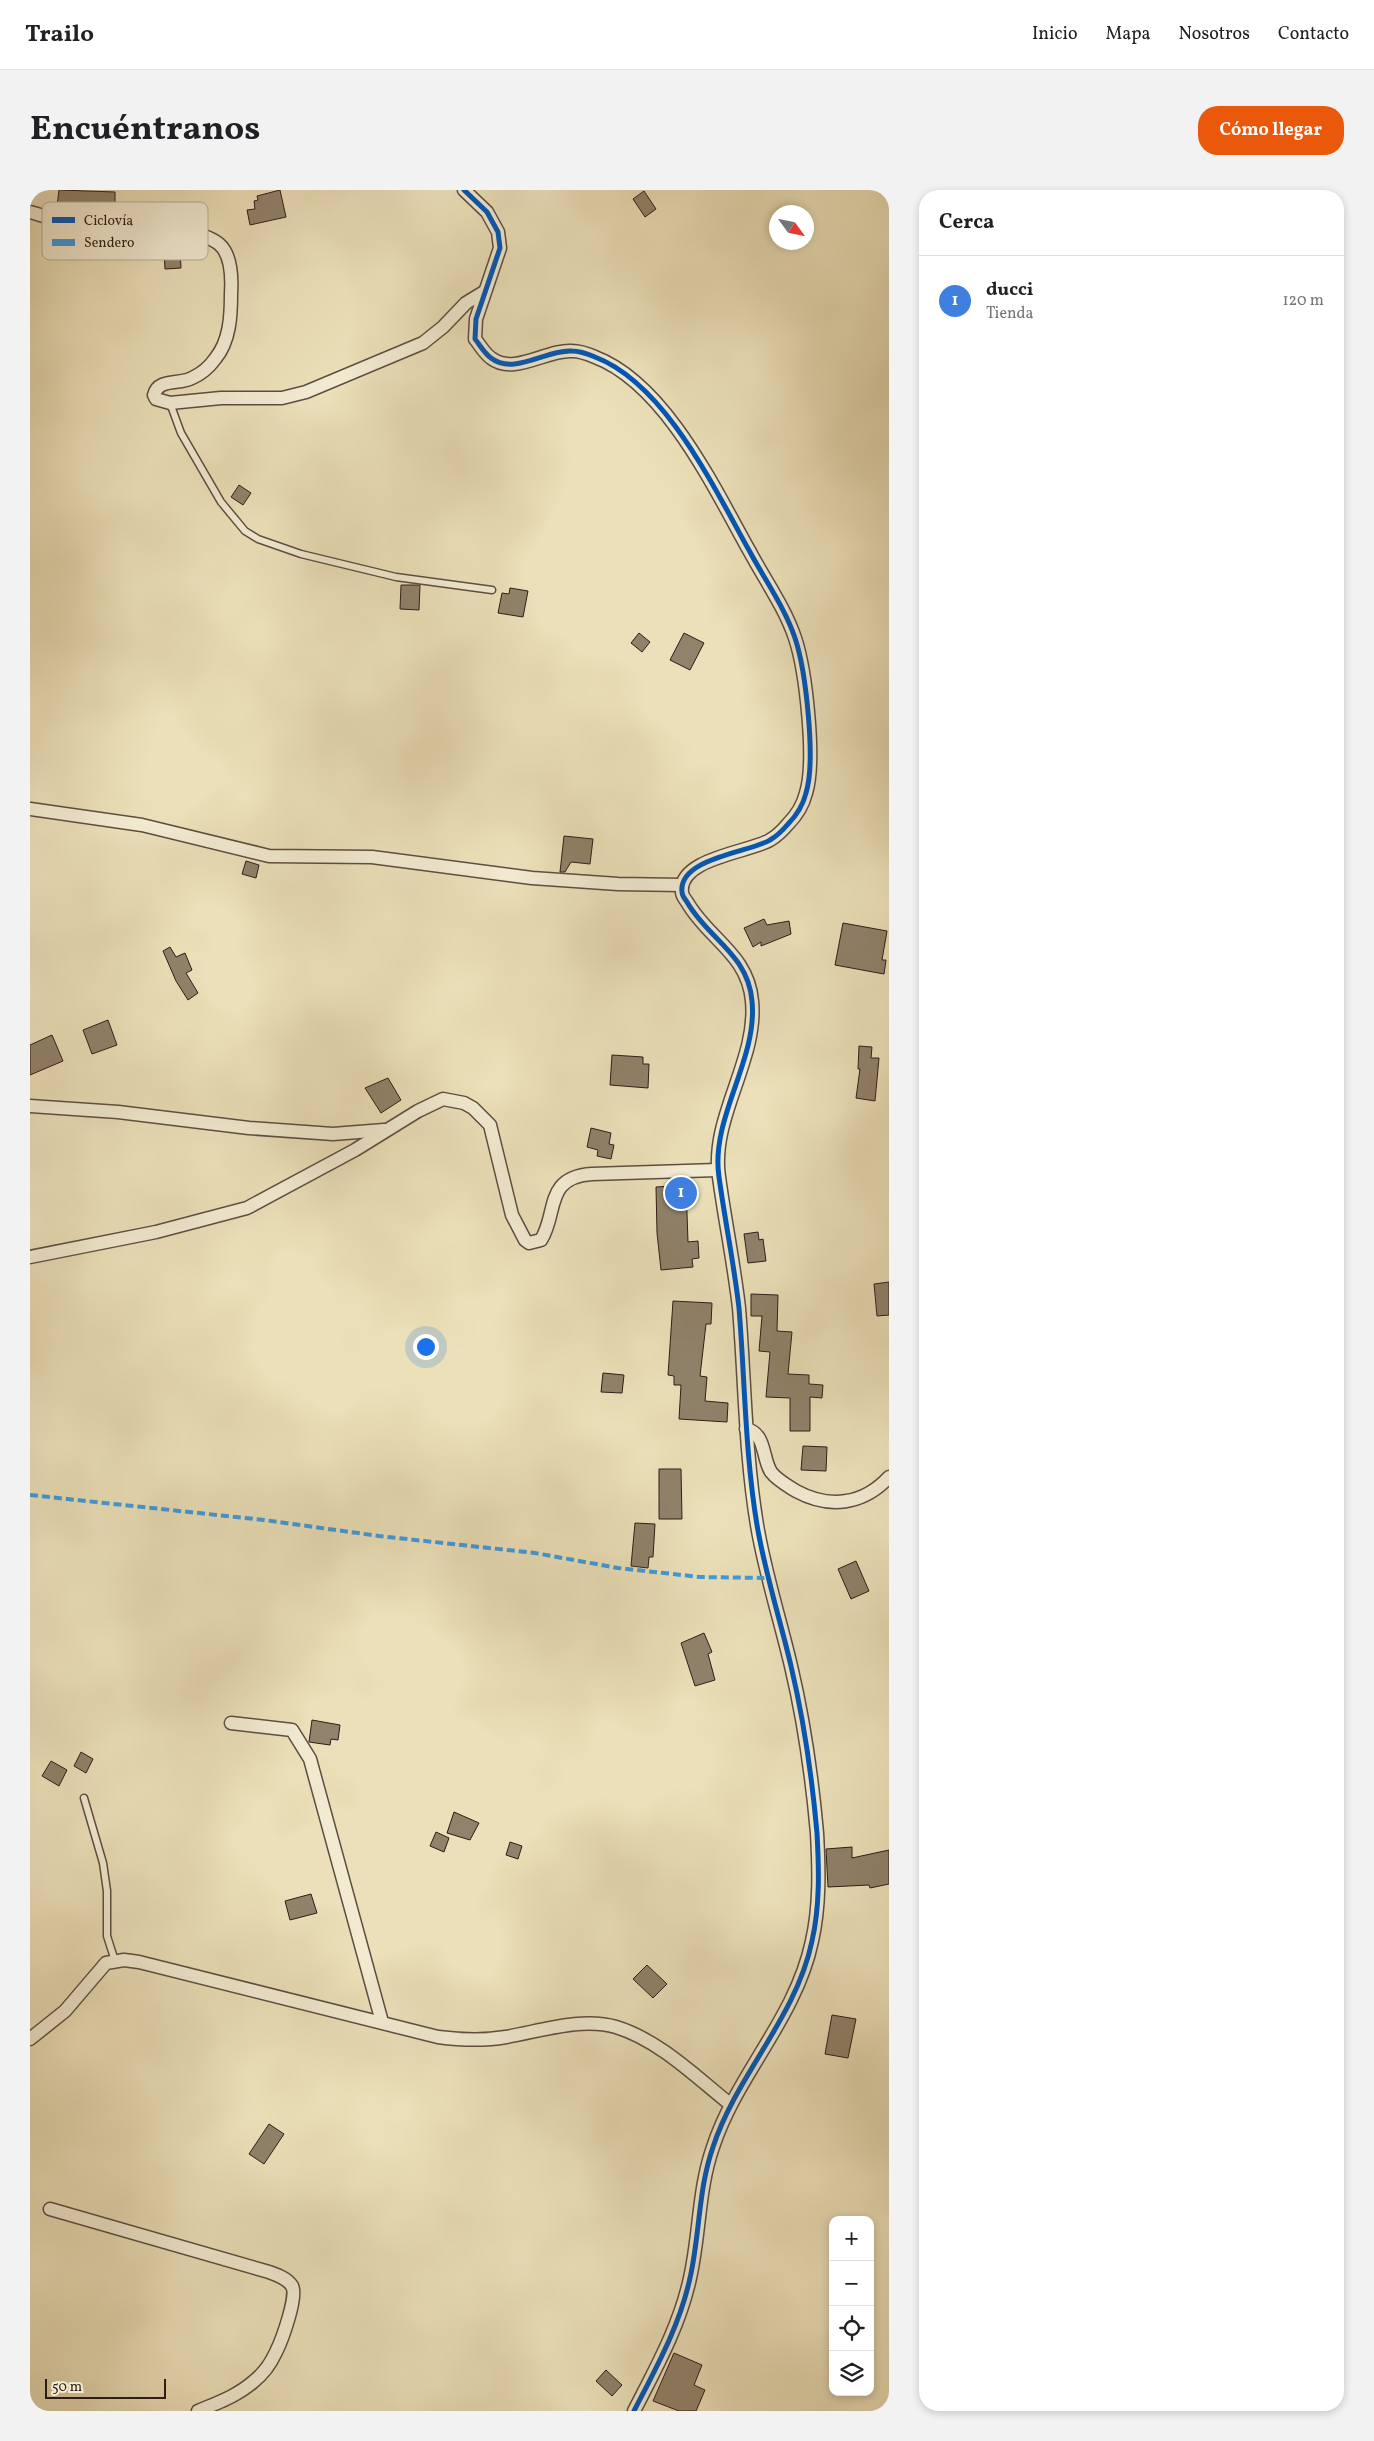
<!DOCTYPE html>
<html lang="es">
<meta charset="utf-8">
<style>
:root{--surface:#fff;--page:#f2f2f2;--text:#202124;--muted:#757577;--line:#e0e0e0;--accent:#ea580c}
body{margin:0;font-family:Vollkorn,serif;background:var(--page);color:var(--text)}
.controls{position:absolute;right:15px;bottom:15px;display:grid;overflow:hidden;border-radius:10px;box-shadow:0 2px 8px #0003}
.controls button{width:45px;height:45px;display:grid;place-items:center;padding:0;border:0;border-bottom:1px solid var(--line);background:var(--surface);color:var(--text);font:25px sans-serif}
.compass{position:absolute;left:739px;top:15px;width:45px;height:45px;border-radius:50%;background:var(--surface);box-shadow:0 2px 8px #0003;rotate:123deg}
.scale{position:absolute;left:15px;bottom:12px;width:121px;box-sizing:border-box;padding-left:5px;border:2px solid #2e1d17;border-top:0;font-size:14px;line-height:18px;white-space:nowrap;color:#2e1d17;-webkit-text-stroke:4px #f2ebd2;paint-order:stroke}
.you{position:absolute;left:395px;top:1156px;width:18px;height:18px;margin:-12px;border:4px solid #fff;border-radius:50%;background:#1a73e8;box-shadow:0 0 0 8px #1a73e833}
.badge{display:grid;place-items:center;width:32px;height:32px;border-radius:50%;background:var(--accent);color:#fff;font-size:16px;font-weight:700}
.pin{position:absolute;translate:-50% -50%;border:2px solid #fff;box-shadow:0 1px 5px #0006}
.list{margin:0;padding:0;list-style:none}
h2{display:flex;justify-content:space-between;align-items:center;height:65px;margin:0;padding:0 20px;font-size:21px}
h2 small{font-size:16px;font-weight:400;color:var(--muted)}
.list li{display:grid;grid-template-columns:32px 1fr auto;gap:15px;align-items:center;box-sizing:border-box;height:90px;padding:0 20px;border-top:1px solid var(--line)}
.list b{display:block;font-size:19px;white-space:nowrap}
.list p{margin:0;font-size:16px;white-space:nowrap;color:var(--muted)}
.list em{font-size:16px;font-style:normal;color:var(--muted)}
.icon{flex:none;width:28px;height:28px;fill:none;stroke:currentColor;stroke-width:2;stroke-linecap:round;stroke-linejoin:round}
.map{position:relative;flex:none;width:859px;height:2221px;overflow:hidden;border-radius:20px}
header{display:flex;align-items:center;gap:30px;box-sizing:border-box;height:70px;padding:0 25px;background:var(--surface);border-bottom:1px solid var(--line)}
header strong{font-size:24px}
nav{display:flex;gap:28px;margin-inline-start:auto;font-size:18px}
.intro{display:flex;align-items:center;justify-content:space-between;box-sizing:border-box;height:120px;padding:0 30px}
h1{margin:0;font-size:35px}
.button{padding:12px 22px;border-radius:20px;background:var(--accent);color:#fff;font-size:18px;font-weight:700}
main{display:flex;gap:30px;padding:0 30px}
aside{flex:1;background:var(--surface);border-radius:20px;box-shadow:0 2px 8px #0003}
.map>svg:first-child{display:block}
.building{fill:#90826b;stroke:#2e1d17}
.lines{fill:none;stroke-linecap:round;stroke-linejoin:round}
.service-casing{stroke:#5d4e40;stroke-width:9}
.minor-casing{stroke:#5d4e40;stroke-width:15}
.service{stroke:#f2ebd2;stroke-width:6}
.minor{stroke:#f2ebd2;stroke-width:12}
.quiet{stroke:#3d9bdf;stroke-width:4;stroke-dasharray:8 4;stroke-linecap:butt}
.cycleway-casing{stroke:#f2ebd2;stroke-width:8}
.cycleway{stroke:#0057b8;stroke-width:5}
.key{fill:#f2ebd2;stroke:#b7ad9a;stroke-width:1}
.key-label{font-size:14px;fill:#2e1d17}
</style>
<header>
<strong>Trailo</strong>
<nav><a>Inicio</a><a>Mapa</a><a>Nosotros</a><a>Contacto</a></nav>
</header>
<div class="intro"><h1>Encuéntranos</h1><a class="button">Cómo llegar</a></div>
<main>
<div class="map">
<svg width="859" height="2221" viewBox="0 0 859 2221">
<rect width="100%" height="100%" fill="#ebe0b9"/>
<filter id="stains"><feTurbulence type="fractalNoise" baseFrequency=".004" numOctaves="4"/><feColorMatrix values="0 0 0 0 .2 0 0 0 0 .09 0 0 0 0 .02 0 0 0 .5 -.17"/></filter>
<radialGradient id="worn" r=".72"><stop offset=".6" stop-color="#630" stop-opacity="0"/><stop offset="1" stop-color="#630" stop-opacity=".3"/></radialGradient>
<g class="building">
<path d="M 29,0 L 85,2 L 85,19 L 54,20 L 27,16 Z"/>
<path d="M 250,0 L 256,27 L 220,35 L 217,20 L 225,19 L 224,11 L 228,10 L 227,6 Z"/>
<path d="M 614,1 L 626,19 L 615,27 L 603,9 Z"/>
<path d="M 150,59 L 151,78 L 135,79 L 134,60 Z"/>
<path d="M 209,295 L 221,303 L 213,315 L 201,307 Z"/>
<path d="M 371,395 L 390,395 L 389,420 L 370,419 Z"/>
<path d="M 480,398 L 498,401 L 493,427 L 468,423 L 472,403 L 479,404 Z"/>
<path d="M 609,443 L 620,452 L 612,462 L 601,453 Z"/>
<path d="M 654,443 L 674,453 L 660,480 L 640,470 Z"/>
<path d="M 534,646 L 563,649 L 560,674 L 541,672 L 535,682 L 530,682 Z"/>
<path d="M 216,671 L 229,675 L 226,688 L 212,684 Z"/>
<path d="M 734,729 L 737,735 L 759,731 L 761,744 L 731,756 L 731,752 L 723,757 L 714,738 Z"/>
<path d="M 813,733 L 857,741 L 852,770 L 856,770 L 854,784 L 805,775 Z"/>
<path d="M 140,757 L 146,767 L 155,763 L 162,780 L 156,783 L 168,803 L 158,810 L 146,791 L 133,761 Z"/>
<path d="M 78,830 L 87,855 L 62,864 L 53,840 Z"/>
<path d="M 22,845 L 33,871 L 0,885 L 0,855 Z"/>
<path d="M 829,856 L 842,857 L 841,868 L 849,868 L 845,911 L 826,908 L 830,879 L 828,879 Z"/>
<path d="M 582,865 L 613,867 L 613,874 L 619,874 L 618,898 L 580,895 Z"/>
<path d="M 358,888 L 371,910 L 351,923 L 335,898 Z"/>
<path d="M 561,938 L 581,943 L 579,954 L 584,955 L 581,969 L 567,966 L 568,960 L 557,957 Z"/>
<path d="M 656,995 L 658,1052 L 668,1051 L 669,1068 L 662,1069 L 663,1077 L 631,1080 L 627,1043 L 626,997 Z"/>
<path d="M 728,1042 L 729,1050 L 733,1049 L 736,1071 L 718,1073 L 714,1044 Z"/>
<path d="M 859,1092 L 859,1125 L 847,1126 L 844,1094 Z"/>
<path d="M 721,1104 L 748,1105 L 747,1141 L 762,1142 L 758,1184 L 779,1185 L 779,1194 L 793,1195 L 792,1208 L 780,1207 L 780,1241 L 760,1241 L 760,1208 L 736,1207 L 740,1162 L 729,1161 L 732,1126 L 721,1126 Z"/>
<path d="M 643,1111 L 682,1113 L 681,1134 L 676,1134 L 670,1186 L 677,1187 L 675,1211 L 698,1213 L 697,1232 L 649,1229 L 651,1195 L 644,1195 L 644,1186 L 638,1185 Z"/>
<path d="M 573,1183 L 594,1185 L 592,1203 L 571,1202 Z"/>
<path d="M 773,1256 L 797,1257 L 796,1281 L 771,1280 Z"/>
<path d="M 629,1279 L 651,1279 L 652,1329 L 629,1329 Z"/>
<path d="M 605,1333 L 625,1334 L 623,1367 L 619,1367 L 618,1378 L 601,1376 Z"/>
<path d="M 826,1371 L 839,1401 L 821,1409 L 808,1379 Z"/>
<path d="M 674,1443 L 682,1462 L 678,1464 L 685,1490 L 665,1496 L 651,1453 Z"/>
<path d="M 282,1530 L 310,1535 L 308,1550 L 301,1549 L 300,1555 L 279,1552 Z"/>
<path d="M 51,1562 L 63,1569 L 56,1583 L 44,1576 Z"/>
<path d="M 21,1571 L 37,1580 L 29,1596 L 12,1586 Z"/>
<path d="M 424,1622 L 449,1633 L 440,1650 L 417,1643 Z"/>
<path d="M 406,1642 L 419,1648 L 414,1662 L 400,1656 Z"/>
<path d="M 480,1652 L 492,1656 L 488,1669 L 476,1665 Z"/>
<path d="M 822,1657 L 822,1668 L 859,1660 L 859,1694 L 840,1698 L 839,1695 L 798,1697 L 796,1659 Z"/>
<path d="M 281,1704 L 287,1723 L 260,1730 L 255,1711 Z"/>
<path d="M 617,1775 L 637,1794 L 623,1808 L 603,1789 Z"/>
<path d="M 802,1825 L 826,1829 L 818,1868 L 795,1864 Z"/>
<path d="M 239,1934 L 254,1944 L 234,1974 L 219,1964 Z"/>
<path d="M 644,2163 L 672,2175 L 664,2195 L 675,2200 L 666,2221 L 649,2221 L 623,2211 Z"/>
<path d="M 576,2180 L 592,2195 L 582,2206 L 566,2191 Z"/>
</g>
<g class="lines">
<g class="service-casing">
<g id="service">
<path d="M 140,213 L 151,243 L 191,312 L 215,341 L 228,349 L 271,364 L 366,387 L 462,400"/>
<path d="M 54,1608 L 73,1673 L 77,1701 L 77,1746 L 85,1771"/>
</g>
</g>
<g class="minor-casing">
<g id="minor">
<path d="M 434,0 L 457,22 L 468,42 L 470,58 L 446,129 L 445,149 C 450,155 454,163 461,168 C 484,186 517,159 542,161 C 550,161 558,164 565,167 C 636,194 685,300 720,362 C 735,390 755,418 765,448 C 776,481 786,571 776,603 C 773,615 766,626 758,634 C 753,640 747,646 740,650 C 721,662 648,668 652,702 C 652,706 655,709 657,712 C 678,749 718,764 722,811 C 728,870 680,928 689,987 C 695,1031 704,1074 709,1118 C 715,1191 715,1263 727,1335 C 735,1383 750,1429 761,1476 C 774,1531 782,1587 787,1643 C 789,1679 790,1716 782,1751 C 766,1828 707,1884 683,1957 C 668,2000 670,2044 660,2088 C 650,2135 626,2178 604,2221"/>
<path d="M 0,22 C 17,27 34,33 51,35 C 87,40 160,31 189,54 C 202,65 202,88 201,104 C 201,126 200,151 185,169 C 180,176 171,184 162,188 C 149,195 128,188 124,205 L 126,209 L 140,213 L 191,208 L 252,208 L 276,202 L 393,153 L 413,137 L 436,113 L 454,102"/>
<path d="M 0,619 L 112,635 L 239,666 L 342,667 L 502,688 L 588,694 L 652,695"/>
<path d="M 0,916 L 88,922 L 219,938 L 303,944 L 354,940"/>
<path d="M 0,1067 L 126,1042 L 217,1018 L 325,960 L 388,921 L 413,909 L 434,913 L 443,918 L 460,935 L 482,1025 L 495,1050 L 499,1053 L 511,1050 C 528,1023 514,987 562,984 L 687,980"/>
<path d="M 716,1239 C 736,1243 732,1268 741,1282 C 747,1290 758,1296 766,1301 C 799,1319 833,1315 859,1287"/>
<path d="M 201,1533 L 262,1540 L 280,1569 L 352,1832"/>
<path d="M 0,1849 L 35,1821 L 76,1773 L 94,1770 L 109,1772 L 408,1847 C 431,1850 453,1851 476,1847 C 511,1841 552,1827 586,1837 C 629,1850 666,1887 700,1914"/>
<path d="M 20,2019 L 239,2082 C 247,2085 257,2088 262,2096 C 268,2106 252,2150 246,2162 C 241,2173 232,2185 223,2192 C 207,2206 187,2213 168,2221"/>
</g>
</g>
<use href="#service" class="service"/>
<use href="#minor" class="minor"/>
<path class="quiet" d="M 0,1305 L 234,1330 L 349,1346 L 505,1363 L 588,1378 L 670,1387 L 739,1388"/>
<g class="cycleway-casing">
<path id="cycleway" d="M 434,0 L 457,22 L 468,42 L 470,58 L 446,129 L 445,149 C 450,155 454,163 461,168 C 484,186 517,159 542,161 C 550,161 558,164 565,167 C 636,194 685,300 720,362 C 735,390 755,418 765,448 C 776,481 786,571 776,603 C 773,615 766,626 758,634 C 753,640 747,646 740,650 C 721,662 648,668 652,702 C 652,706 655,709 657,712 C 678,749 718,764 722,811 C 728,870 680,928 689,987 C 695,1031 704,1074 709,1118 C 715,1191 715,1263 727,1335 C 735,1383 750,1429 761,1476 C 774,1531 782,1587 787,1643 C 789,1679 790,1716 782,1751 C 766,1828 707,1884 683,1957 C 668,2000 670,2044 660,2088 C 650,2135 626,2178 604,2221"/>
</g>
<use href="#cycleway" class="cycleway"/>
</g>
<rect x="12" y="12" width="166" height="58" rx="8" class="key"/>
<rect x="22" y="27" width="23" height="6" fill="#0057b8"/>
<rect x="22" y="49" width="23" height="7" fill="#3d9bdf"/>
<g class="key-label">
<text x="54" y="35">Ciclovía</text>
<text x="54" y="57">Sendero</text>
</g>
<rect width="100%" height="100%" filter="url(#stains)"/>
<rect width="100%" height="100%" fill="url(#worn)"/>
</svg>
<div class="controls">
<button>+</button>
<button>−</button>
<button><svg class="icon" aria-label="locate" viewBox="0 0 24 24"><circle cx="12" cy="12" r="6"/><path d="M12 2v4M12 18v4M2 12h4M18 12h4"/></svg></button>
<button><svg class="icon" aria-label="layers" viewBox="0 0 24 24"><path d="M12 4l9 5-9 5-9-5zM3 14l9 5 9-5"/></svg></button>
</div>
<svg class="compass" viewBox="-18 -18 36 36"><path d="M0-13l5 13h-10z" fill="#e53935"/><path d="M0 13l5-13h-10z" fill="#757577"/></svg>
<div class="scale">50 m</div>
<div class="you"></div>
<div class="pin badge" style="left:651px;top:1003px;background:#3f7fe0">1</div>
</div>
<aside>
<h2>Cerca<small></small></h2>
<ul class="list">
<li><span class="badge" style="background:#3f7fe0">1</span><div><b>ducci</b><p>Tienda</p></div><em>120 m</em></li>
</ul>
</aside>
</main>
